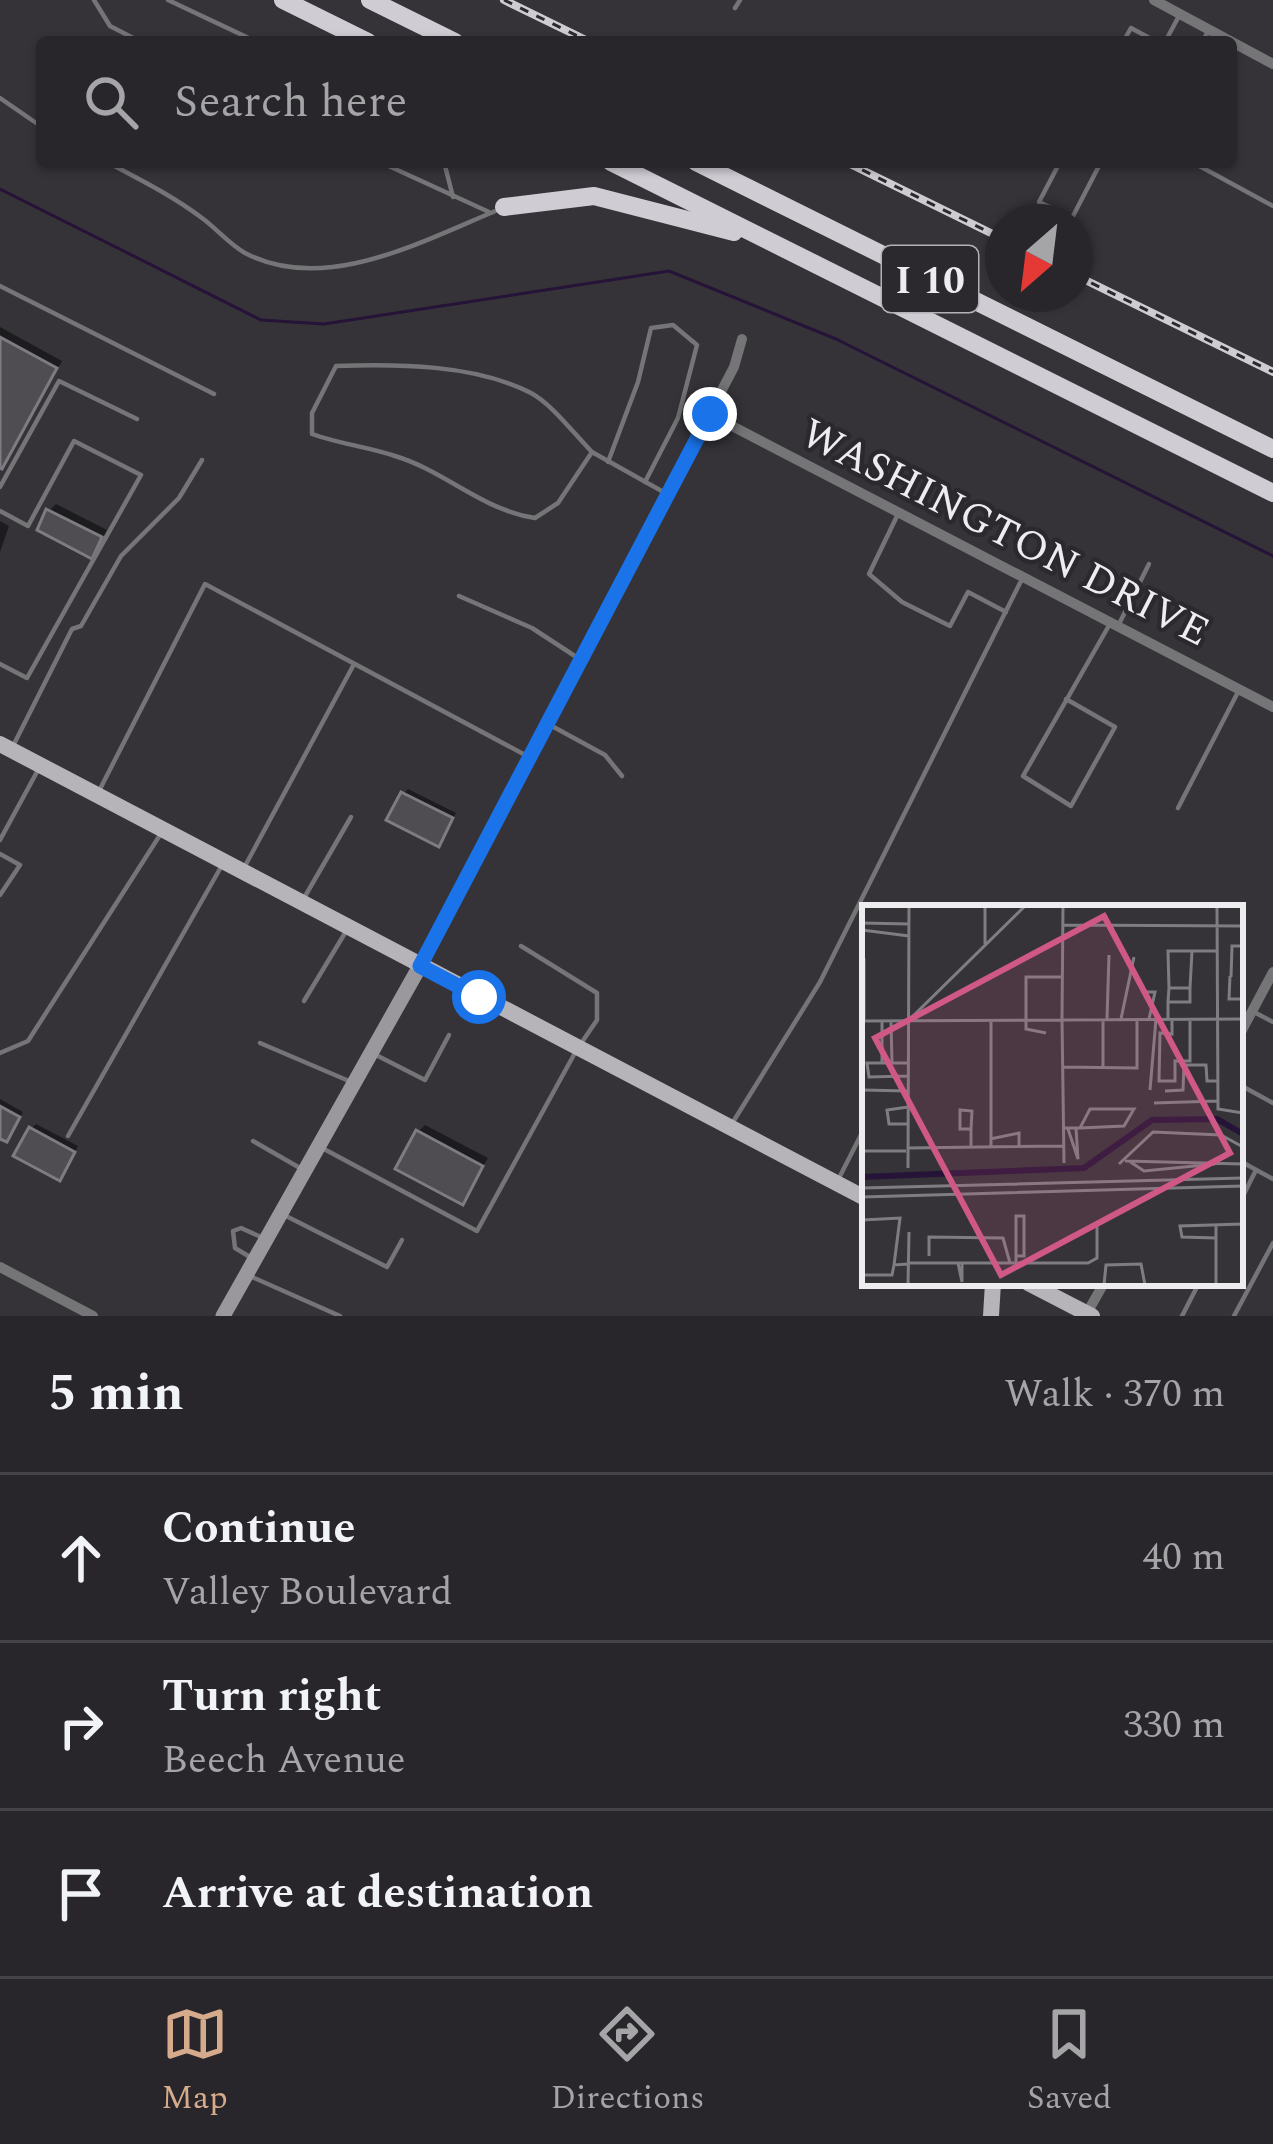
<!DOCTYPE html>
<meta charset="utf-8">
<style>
:root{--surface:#28262a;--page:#302e32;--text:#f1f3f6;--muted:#a5a5a8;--line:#444347;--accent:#d6ab8b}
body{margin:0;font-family:Spectral,serif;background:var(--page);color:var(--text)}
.compass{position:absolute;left:985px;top:204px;width:108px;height:108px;border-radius:50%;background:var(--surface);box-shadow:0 3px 9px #0004;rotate:208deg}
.stop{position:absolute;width:36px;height:36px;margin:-27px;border:9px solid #1a73e8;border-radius:50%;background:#fff}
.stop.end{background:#1a73e8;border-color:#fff;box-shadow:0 3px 12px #0008}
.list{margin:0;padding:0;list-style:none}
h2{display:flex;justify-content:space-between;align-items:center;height:156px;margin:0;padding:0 48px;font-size:51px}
h2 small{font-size:39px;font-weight:400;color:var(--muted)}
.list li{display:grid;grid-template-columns:78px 1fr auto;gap:36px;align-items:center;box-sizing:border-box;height:168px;padding:0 48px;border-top:3px solid var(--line)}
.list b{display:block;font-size:45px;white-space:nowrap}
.list p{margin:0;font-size:39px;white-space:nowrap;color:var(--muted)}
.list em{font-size:39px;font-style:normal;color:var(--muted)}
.icon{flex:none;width:66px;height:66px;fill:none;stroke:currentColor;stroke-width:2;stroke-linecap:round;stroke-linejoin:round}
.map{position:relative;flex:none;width:1273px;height:1316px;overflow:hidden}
.search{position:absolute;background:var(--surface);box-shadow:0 3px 9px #0004;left:36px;right:36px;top:36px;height:132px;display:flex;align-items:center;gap:30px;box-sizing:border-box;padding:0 42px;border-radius:12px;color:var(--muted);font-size:45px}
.sheet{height:660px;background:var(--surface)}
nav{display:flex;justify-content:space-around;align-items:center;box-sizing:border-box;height:168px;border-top:3px solid var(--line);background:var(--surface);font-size:33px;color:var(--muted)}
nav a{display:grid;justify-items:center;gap:6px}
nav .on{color:var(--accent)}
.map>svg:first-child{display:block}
.shadow{fill:#0007}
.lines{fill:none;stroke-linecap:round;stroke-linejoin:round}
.stream{stroke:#261338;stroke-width:3}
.building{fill:#4f4c52;stroke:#7e7b82;stroke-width:3}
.service{stroke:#757477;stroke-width:4.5}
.minor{stroke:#757477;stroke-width:10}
.secondary{stroke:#9a989c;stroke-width:15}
.primary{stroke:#b6b3b9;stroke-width:16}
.motorway{stroke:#cfccd3;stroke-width:18}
.rail-casing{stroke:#ceccd0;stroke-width:8}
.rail{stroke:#2b292e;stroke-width:3;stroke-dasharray:9;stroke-linecap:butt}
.route{stroke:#1a73e8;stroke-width:15}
.labels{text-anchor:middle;stroke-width:9;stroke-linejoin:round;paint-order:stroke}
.shield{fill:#2b292e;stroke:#b3b2b5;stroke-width:3}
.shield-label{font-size:39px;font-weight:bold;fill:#edecef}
.street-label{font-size:42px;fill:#edecef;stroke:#2b292e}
.inset-river{fill:none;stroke:#261338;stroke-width:6}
.inset-road{fill:none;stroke:#7f7d81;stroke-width:3}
.view{fill:#cf5887;fill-opacity:0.15;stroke:#cf5887;stroke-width:6}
.inset-edge{fill:none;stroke:#edecef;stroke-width:6}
</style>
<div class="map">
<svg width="1273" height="1316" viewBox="0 0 1273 1316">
<rect width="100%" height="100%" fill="#353338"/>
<g class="shadow">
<path d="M 0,327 L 62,361 L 2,466 L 0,465 Z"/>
<path d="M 56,504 L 107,530 L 91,556 L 49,511 Z"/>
<path d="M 0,521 L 9,526 L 0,552 Z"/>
<path d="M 408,789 L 456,813 L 443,838 L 403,794 Z"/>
<path d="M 0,1099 L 23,1112 L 11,1134 L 0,1135 Z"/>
<path d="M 36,1124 L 78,1146 L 64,1172 L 31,1129 Z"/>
<path d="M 425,1125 L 488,1158 L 462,1201 L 418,1132 Z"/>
</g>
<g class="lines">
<path class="stream" d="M 0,189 L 261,320 L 324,324 L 669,271 L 836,339 L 1273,556"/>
</g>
<g class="building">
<path d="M 0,337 L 57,368 L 2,469 L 0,468 Z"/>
<path d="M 46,509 L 102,537 L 92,559 L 37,530 Z"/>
<path d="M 401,792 L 453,818 L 439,847 L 386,820 Z"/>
<path d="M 0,1106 L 20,1117 L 7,1142 L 0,1139 Z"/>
<path d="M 29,1127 L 75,1152 L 60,1181 L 13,1156 Z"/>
<path d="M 416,1130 L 483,1166 L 463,1205 L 395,1169 Z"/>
</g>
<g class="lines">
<g class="service">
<path d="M 94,0 L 110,26 L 141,42"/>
<path d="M 168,0 L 257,42"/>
<path d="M 735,8 L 740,0"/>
<path d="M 1123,42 L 1131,28 L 1157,42"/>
<path d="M 1165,42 L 1180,14"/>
<path d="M 1202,42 L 1209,30"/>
<path d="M 0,98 L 42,127"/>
<path d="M 107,162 C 139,179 173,196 202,218 C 217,229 229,244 245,253 C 325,295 422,241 498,210"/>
<path d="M 380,162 L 489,212"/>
<path d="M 444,162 L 453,197"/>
<path d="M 1060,162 L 1039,202 L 1072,218 L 1101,162"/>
<path d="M 1192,162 L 1273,206"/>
<path d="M 0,286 L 214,394"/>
<path d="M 592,452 C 574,434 553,405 531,393 C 475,364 397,364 336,366 L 312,413 L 312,434 C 340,444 368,447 395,456 C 445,471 482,510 535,518 L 558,503 L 592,452 L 667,494"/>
<path d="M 608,462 L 638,382 L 651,328 L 673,325 L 697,345 L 678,418 L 645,482"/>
<path d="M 0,487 L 59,381 L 137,419"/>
<path d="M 0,511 L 28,526 L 74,441 L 141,475 L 27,678 L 0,664"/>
<path d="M 898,514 L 869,574 L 902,602 L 950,626 L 968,592 L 1006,612"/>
<path d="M 459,596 L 532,628 L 581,660"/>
<path d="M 1118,626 L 1149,564"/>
<path d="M 1066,699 L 1115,727 L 1071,806 L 1023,776 L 1111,622"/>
<path d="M 550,725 L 605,755 L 622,776"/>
<path d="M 14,744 L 72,629 L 81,626 L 121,556 L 179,498 L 202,460"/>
<path d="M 99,791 L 205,584 L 529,757"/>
<path d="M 1178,808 L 1237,694"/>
<path d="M 0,840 L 38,770"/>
<path d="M 0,854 L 20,865 L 0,895"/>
<path d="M 245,866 L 353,666"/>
<path d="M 304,898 L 351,817"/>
<path d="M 521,946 L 597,993 L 597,1020 L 582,1042"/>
<path d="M 304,1001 L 345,933"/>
<path d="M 1252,1011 L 1273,1022"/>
<path d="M 260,1043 L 349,1081"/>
<path d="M 0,1053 L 28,1041 L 160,835"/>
<path d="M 376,1055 L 425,1080 L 449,1035"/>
<path d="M 1240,1085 L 1273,1103"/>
<path d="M 733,1122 L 820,982 L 1023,577"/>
<path d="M 68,1136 L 221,867"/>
<path d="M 253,1141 L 300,1168"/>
<path d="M 324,1149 L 477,1231 L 576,1051"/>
<path d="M 1240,1161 L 1273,1179"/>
<path d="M 839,1178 L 865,1127"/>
<path d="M 1240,1202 L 1256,1170"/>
<path d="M 286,1216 L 387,1267 L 402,1240"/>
<path d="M 250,1257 L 235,1248 L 233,1231 L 241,1228 L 261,1237"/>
<path d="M 252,1277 L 340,1316"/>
<path d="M 1182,1316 L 1199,1283"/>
<path d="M 1234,1316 L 1273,1243"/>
</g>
<g class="minor">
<path d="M 1154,0 L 1273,64"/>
<path d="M 709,414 L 1273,707"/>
<path d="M 420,966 L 734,367 L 742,339"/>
<path d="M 1240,1034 L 1273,972"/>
<path d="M 0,1267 L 93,1316"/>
<path d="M 1087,1313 L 1104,1283"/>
</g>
<path class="secondary" d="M 223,1316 L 420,966"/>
<g class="primary">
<path d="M 0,744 L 865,1198"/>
<path d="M 1028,1283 L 1092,1316"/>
<path d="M 991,1316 L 993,1283"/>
</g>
<g class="motorway">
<path d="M 283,0 L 368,42"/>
<path d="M 370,0 L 455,42"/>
<path d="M 611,162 L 1273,493"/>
<path d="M 696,162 L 1273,449"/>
<path d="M 504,207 L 594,196 L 734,232"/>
</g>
<g class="rail-casing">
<g id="rail">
<path d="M 504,0 L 590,42"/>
<path d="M 846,162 L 1003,239"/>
<path d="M 1075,275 L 1273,372"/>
</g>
</g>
<use href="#rail" class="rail"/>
</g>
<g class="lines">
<path class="route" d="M 479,997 L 420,966 L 710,414"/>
</g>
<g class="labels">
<rect class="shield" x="882" y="246" width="96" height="66" rx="9"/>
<g class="shield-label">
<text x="930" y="293">I 10</text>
</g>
<g class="street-label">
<text transform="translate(1006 531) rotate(27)" y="15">WASHINGTON DRIVE</text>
</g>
</g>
<g transform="translate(862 905)">
<rect width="381" height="381" fill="#353338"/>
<path class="inset-river" d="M 0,272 L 222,263 L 290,215 L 355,214 L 381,229"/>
<path class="inset-road" d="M 355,1 L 356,204 L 381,208M 0,18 L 47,19M 202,20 L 381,21M 0,25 L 47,31M 123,39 L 123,1M 2,53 L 2,116M 368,71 L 367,94 L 381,94M 369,72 L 370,41 L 381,41M 307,83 L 306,46 L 355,46M 328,83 L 330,46M 200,114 L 202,258M 200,114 L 201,1M 245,114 L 247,50M 259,114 L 272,52M 287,114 L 293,87 L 282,87 L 288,94M 306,114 L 306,97 L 307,83 L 328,83 L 328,97 L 306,97M 310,114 L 310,129 L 298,128 L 297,176 L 313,176 L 313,156 L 328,156 L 328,114M 47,115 L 163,1M 129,115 L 129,242M 0,116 L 381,114M 29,116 L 30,158M 184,128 L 164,124 L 164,72 L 201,72M 20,158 L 20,116M 200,162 L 275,163 L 275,115M 241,162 L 241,114M 45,171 L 7,172 L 5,158 L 46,158M 0,185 L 46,186M 288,185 L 294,114M 303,186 L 321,185 L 322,160 L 344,160 L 345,176 L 356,176M 292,198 L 356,196M 46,219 L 27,219 L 25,205 L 46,202M 201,223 L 218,223 L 228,204 L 272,204 L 262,221 L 218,223M 206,224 L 216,254 L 214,223M 128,234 L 157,228 L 157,242M 109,242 L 109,224 L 110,206 L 98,205 L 98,224 L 109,224M 46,243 L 201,241M 0,246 L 44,246M 263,256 L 381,259M 267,256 L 282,266 L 353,259M 257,259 L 291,227 L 359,230 L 381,242M 46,263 L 47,1M 0,283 L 381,273M 0,292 L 381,281M 0,315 L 38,313 L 32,360 L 47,359M 354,319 L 354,380M 354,333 L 320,332 L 318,321 L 381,319M 67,351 L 67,332 L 141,333 L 148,358M 47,358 L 226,358 L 235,353 L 235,317M 96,358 L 100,377 L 100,358M 154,359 L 154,311 L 162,311 L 162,351 L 154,351M 0,370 L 30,370 L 32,360M 46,380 L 47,327M 242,380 L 244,360 L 279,359 L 283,380"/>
<path class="view" d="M 242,11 L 368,248 L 139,370 L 13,133 Z"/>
<rect width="381" height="381" class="inset-edge"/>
</g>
</svg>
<svg class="compass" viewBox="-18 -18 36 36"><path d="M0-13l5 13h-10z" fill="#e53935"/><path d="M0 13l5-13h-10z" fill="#a5a5a8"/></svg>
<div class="stop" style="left:479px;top:997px"></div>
<div class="stop end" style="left:710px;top:414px"></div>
<div class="search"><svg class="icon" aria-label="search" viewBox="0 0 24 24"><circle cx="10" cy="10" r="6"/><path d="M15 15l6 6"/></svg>Search here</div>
</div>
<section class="sheet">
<h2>5 min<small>Walk · 370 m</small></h2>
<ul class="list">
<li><svg class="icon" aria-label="ahead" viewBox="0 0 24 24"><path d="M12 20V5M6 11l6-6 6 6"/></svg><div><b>Continue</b><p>Valley Boulevard</p></div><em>40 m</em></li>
<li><svg class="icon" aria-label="right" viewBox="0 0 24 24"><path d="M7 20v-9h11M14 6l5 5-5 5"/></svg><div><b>Turn right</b><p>Beech Avenue</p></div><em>330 m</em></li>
<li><svg class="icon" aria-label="arrive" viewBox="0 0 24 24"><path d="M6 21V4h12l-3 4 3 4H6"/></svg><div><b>Arrive at destination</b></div></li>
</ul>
</section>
<nav>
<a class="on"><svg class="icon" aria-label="map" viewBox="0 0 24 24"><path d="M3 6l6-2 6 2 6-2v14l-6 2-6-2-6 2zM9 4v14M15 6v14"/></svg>Map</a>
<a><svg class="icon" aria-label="directions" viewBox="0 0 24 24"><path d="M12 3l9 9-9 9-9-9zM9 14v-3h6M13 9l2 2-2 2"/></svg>Directions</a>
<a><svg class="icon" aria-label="saved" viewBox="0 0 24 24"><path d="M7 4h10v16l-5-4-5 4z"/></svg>Saved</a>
</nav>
